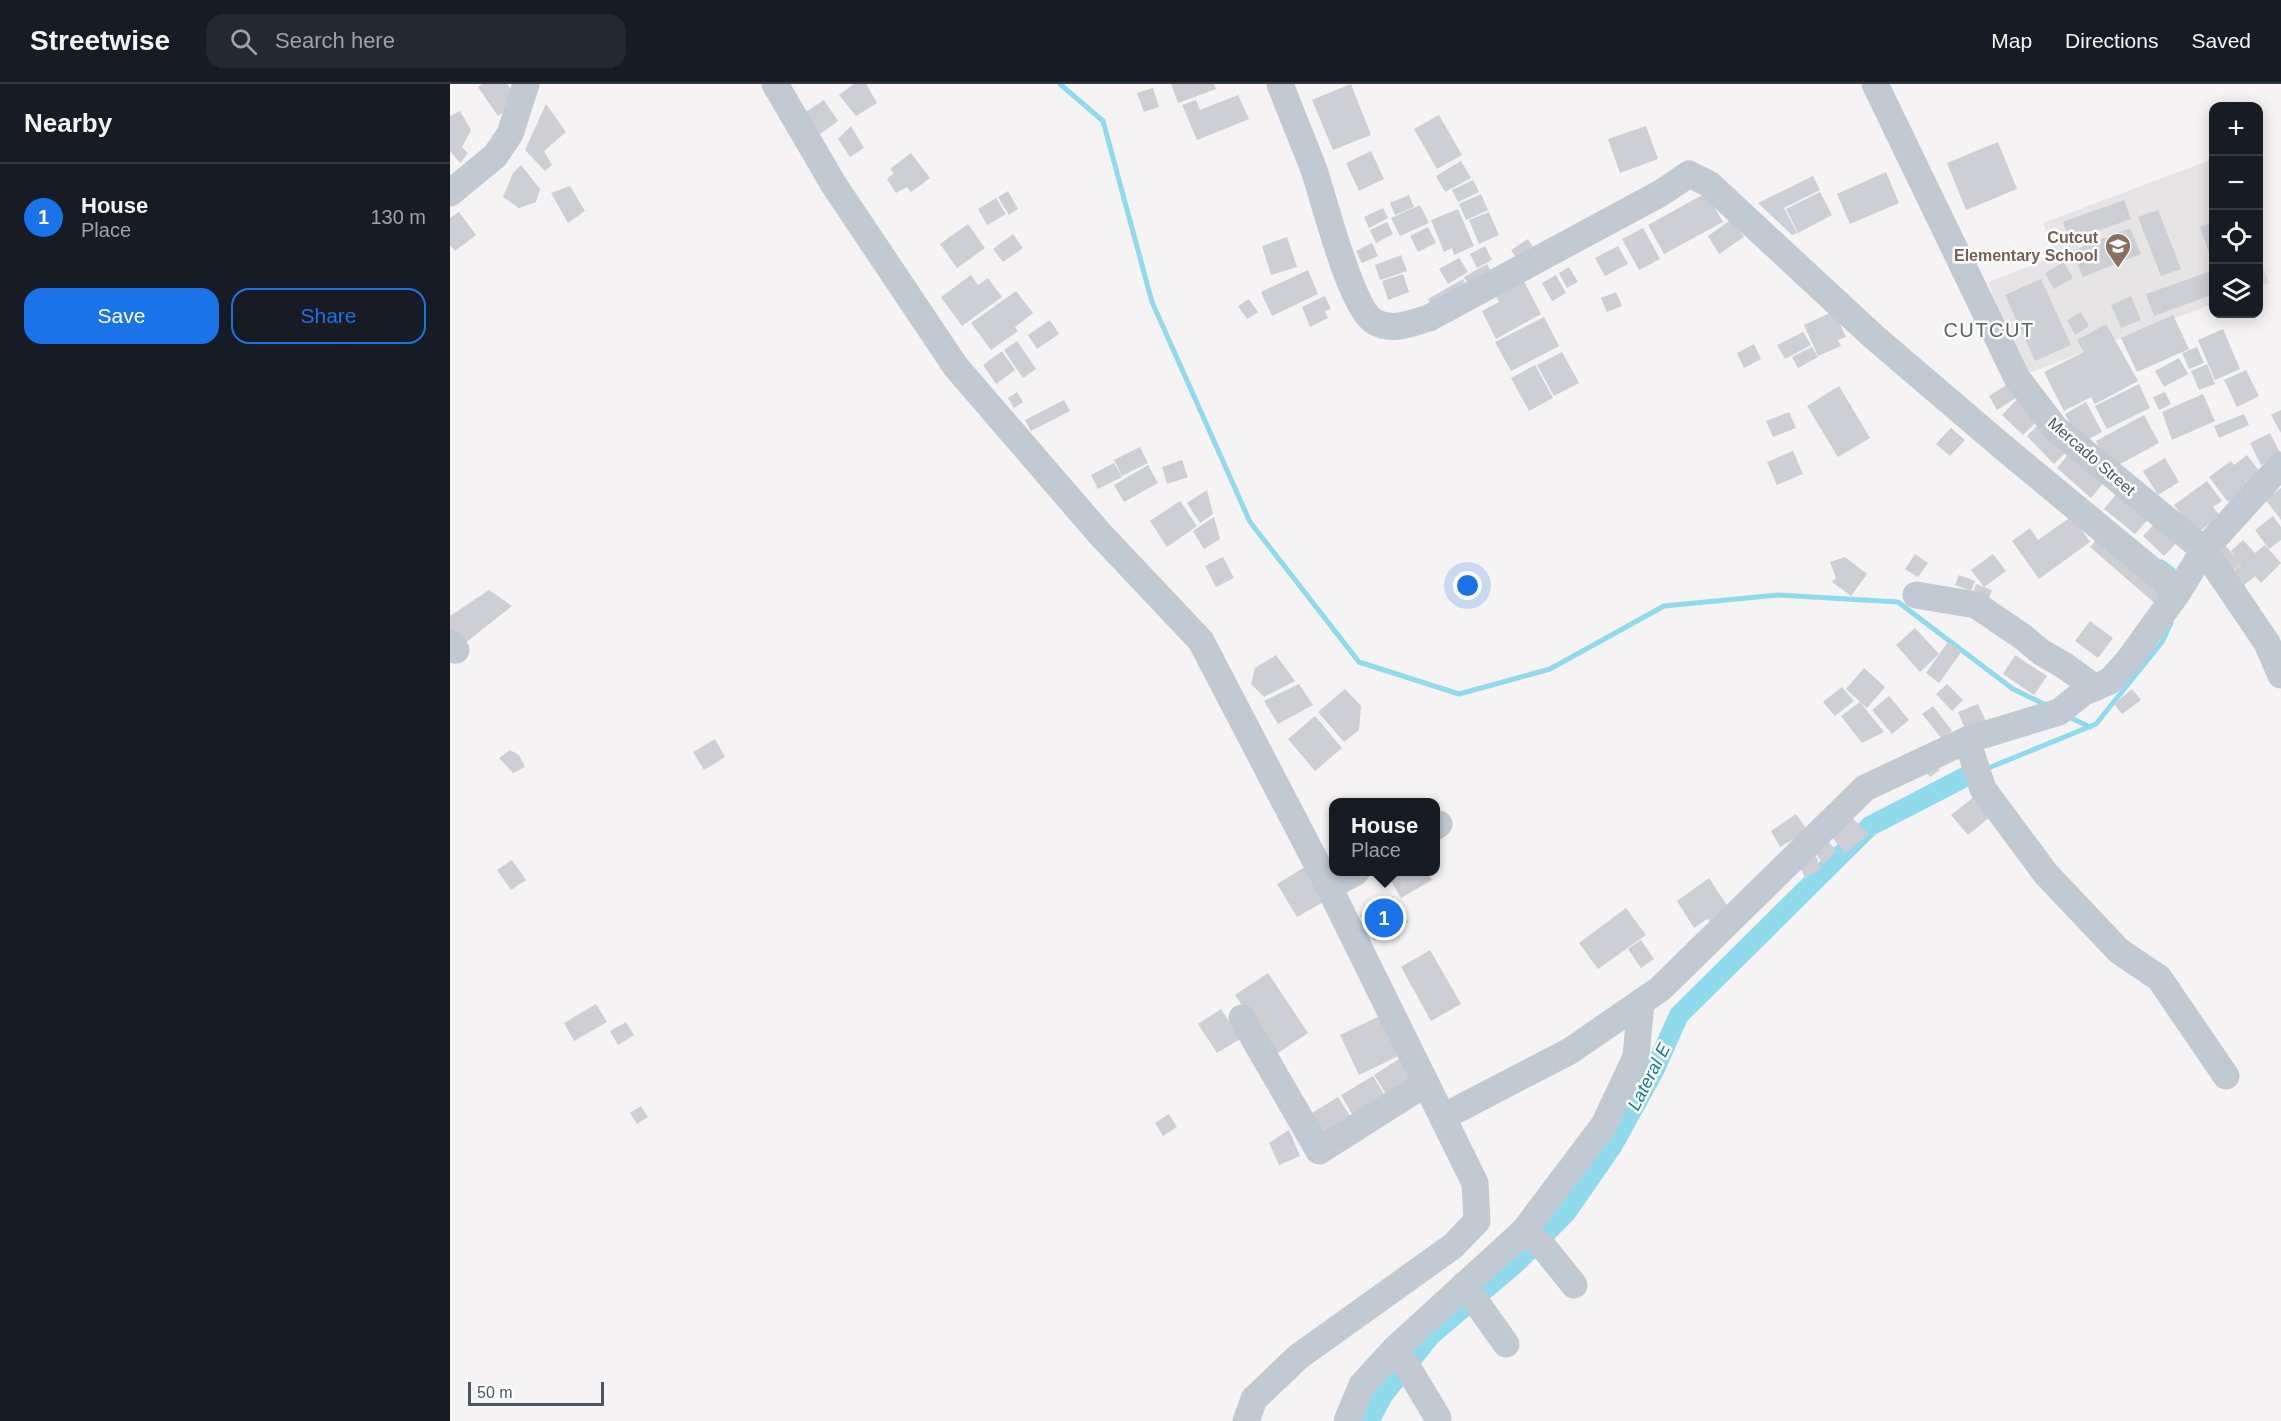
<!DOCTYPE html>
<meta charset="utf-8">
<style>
:root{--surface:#171b24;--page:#242831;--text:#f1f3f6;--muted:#9ea1a6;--line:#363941;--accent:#1a73e8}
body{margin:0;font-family:Arial,sans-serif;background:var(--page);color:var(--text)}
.controls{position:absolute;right:18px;top:18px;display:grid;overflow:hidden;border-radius:12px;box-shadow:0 3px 15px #0003}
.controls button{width:54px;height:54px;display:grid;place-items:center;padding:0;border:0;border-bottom:2px solid var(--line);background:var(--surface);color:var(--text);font:30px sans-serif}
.scale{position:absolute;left:18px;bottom:15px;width:136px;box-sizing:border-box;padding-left:6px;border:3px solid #4a5661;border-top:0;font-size:16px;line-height:21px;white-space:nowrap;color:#4a5661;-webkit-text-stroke:4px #fff;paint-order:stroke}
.you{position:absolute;left:1018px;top:502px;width:21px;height:21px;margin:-15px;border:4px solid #fff;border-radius:50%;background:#1a73e8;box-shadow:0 0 0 9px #1a73e833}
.badge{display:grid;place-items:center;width:39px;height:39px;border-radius:50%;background:var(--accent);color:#fff;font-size:20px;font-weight:700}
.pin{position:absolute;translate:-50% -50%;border:3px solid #fff;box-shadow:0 2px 6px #0006}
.popup{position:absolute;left:879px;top:714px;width:111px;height:78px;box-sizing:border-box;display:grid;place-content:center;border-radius:12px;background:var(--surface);filter:drop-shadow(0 2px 4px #0005);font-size:20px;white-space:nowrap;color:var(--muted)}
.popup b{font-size:22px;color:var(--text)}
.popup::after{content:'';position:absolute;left:50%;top:100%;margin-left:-12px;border:12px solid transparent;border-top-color:var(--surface)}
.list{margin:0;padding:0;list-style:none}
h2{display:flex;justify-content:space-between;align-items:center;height:78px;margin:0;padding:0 24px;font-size:26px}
h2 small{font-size:20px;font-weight:400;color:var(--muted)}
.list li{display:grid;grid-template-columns:39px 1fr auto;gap:18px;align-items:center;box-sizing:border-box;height:108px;padding:0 24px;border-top:2px solid var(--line)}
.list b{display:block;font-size:22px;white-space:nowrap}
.list p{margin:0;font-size:20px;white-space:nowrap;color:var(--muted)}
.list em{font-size:20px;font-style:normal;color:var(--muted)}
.actions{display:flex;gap:12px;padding:18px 24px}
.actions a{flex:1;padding:14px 0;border:2px solid var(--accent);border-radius:18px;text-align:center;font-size:21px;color:var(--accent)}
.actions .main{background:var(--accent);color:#fff}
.icon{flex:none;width:33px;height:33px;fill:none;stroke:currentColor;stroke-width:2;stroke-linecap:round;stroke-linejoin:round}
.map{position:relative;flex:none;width:1831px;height:1337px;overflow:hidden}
header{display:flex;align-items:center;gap:36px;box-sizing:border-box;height:84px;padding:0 30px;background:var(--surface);border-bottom:2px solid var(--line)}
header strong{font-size:28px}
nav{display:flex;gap:33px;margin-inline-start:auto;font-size:21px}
.search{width:420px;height:54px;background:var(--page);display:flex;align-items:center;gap:15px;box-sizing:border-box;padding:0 21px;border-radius:18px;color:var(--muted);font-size:22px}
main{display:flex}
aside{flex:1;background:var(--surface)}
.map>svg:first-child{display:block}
.education{fill:#e6e4e5}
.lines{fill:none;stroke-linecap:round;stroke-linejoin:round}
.stream{stroke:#90daee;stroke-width:5}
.canal{stroke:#90daee;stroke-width:20}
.building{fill:#cdcfd5}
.minor{stroke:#c1cad2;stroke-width:27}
.labels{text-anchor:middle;stroke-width:5;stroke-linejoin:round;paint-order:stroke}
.education-label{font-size:16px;font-weight:bold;fill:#785e54;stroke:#fff;text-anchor:end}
.street-label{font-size:16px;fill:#4a5661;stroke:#fff}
.water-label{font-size:18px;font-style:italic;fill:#0c7c9b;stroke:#fff}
.quarter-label{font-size:20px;letter-spacing:1.5px;fill:#5f6368;stroke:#fff}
</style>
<header>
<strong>Streetwise</strong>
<div class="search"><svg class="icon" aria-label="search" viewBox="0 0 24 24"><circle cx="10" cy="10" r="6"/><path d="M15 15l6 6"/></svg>Search here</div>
<nav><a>Map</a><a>Directions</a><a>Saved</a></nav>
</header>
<main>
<aside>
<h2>Nearby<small></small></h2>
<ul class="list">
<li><span class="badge">1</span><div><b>House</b><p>Place</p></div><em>130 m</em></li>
</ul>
<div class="actions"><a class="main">Save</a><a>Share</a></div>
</aside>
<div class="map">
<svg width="1831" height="1337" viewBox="0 0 1831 1337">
<rect width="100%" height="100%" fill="#f5f3f3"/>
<g class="education">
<path d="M 1763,75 L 1763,220 L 1573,291 L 1538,198 L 1606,172 L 1593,139 Z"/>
<path d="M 1809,172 L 1819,199 L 1809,203 L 1808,203 Z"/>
</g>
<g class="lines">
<g class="stream">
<path d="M 610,0 L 653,37 L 702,218 L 800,438 L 909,578 L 1009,610 L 1100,585 L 1214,522 L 1328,511 L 1448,518 L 1563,605 L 1596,621"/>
<path d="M 1712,478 L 1723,486"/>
<path d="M 1617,632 L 1640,643"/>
<path d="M 1536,685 L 1646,640 L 1712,558 L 1721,539"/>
</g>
<path class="canal" d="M 919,1337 L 934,1310 L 981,1251 L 1065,1180 L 1116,1129 L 1163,1061 L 1204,987 L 1229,931 L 1420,742 L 1519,691"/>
</g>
<g class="building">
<path d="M 32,0 L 57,0 L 70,17 L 48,32 L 28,3 Z"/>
<path d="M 404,0 L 416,0 L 427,19 L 406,32 L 389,11 Z"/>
<path d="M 721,0 L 764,0 L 766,5 L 728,19 Z"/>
<path d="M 901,0 L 921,51 L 883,66 L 862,16 Z"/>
<path d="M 703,4 L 709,23 L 694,28 L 687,9 Z"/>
<path d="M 788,11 L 799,35 L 747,56 L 732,21 L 746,16 L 750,26 Z"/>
<path d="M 374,16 L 388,37 L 369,51 L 354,29 Z"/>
<path d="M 96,20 L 116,48 L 94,67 L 102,81 L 95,87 L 75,66 Z"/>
<path d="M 10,27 L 21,46 L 12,63 L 18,69 L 10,79 L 0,67 L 0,32 Z"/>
<path d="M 989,31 L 1012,71 L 987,85 L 964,45 Z"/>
<path d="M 401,42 L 414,64 L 400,73 L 388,55 Z"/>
<path d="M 1196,42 L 1208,75 L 1170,89 L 1158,55 Z"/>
<path d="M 1548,58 L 1567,105 L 1516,126 L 1497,79 Z"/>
<path d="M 921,67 L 934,95 L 909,107 L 896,79 Z"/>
<path d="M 461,69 L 480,94 L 461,108 L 457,103 L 446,109 L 437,95 L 444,89 L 440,85 Z"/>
<path d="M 1011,77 L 1021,94 L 995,108 L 986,92 Z"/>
<path d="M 71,81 L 90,105 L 86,118 L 69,124 L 53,113 L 63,89 Z"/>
<path d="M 1436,88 L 1449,119 L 1400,140 L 1387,110 Z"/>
<path d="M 1363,92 L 1370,106 L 1334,124 L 1347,149 L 1342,151 L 1308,119 Z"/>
<path d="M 1023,96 L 1029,108 L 1008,118 L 1002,106 Z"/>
<path d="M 120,102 L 135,127 L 118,139 L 101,109 Z"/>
<path d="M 558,107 L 568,125 L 559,131 L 548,113 Z"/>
<path d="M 1370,108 L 1382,131 L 1348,149 L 1336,125 Z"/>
<path d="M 1256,109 L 1273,138 L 1214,170 L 1198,141 Z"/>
<path d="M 1031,110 L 1038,126 L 1016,136 L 1009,120 Z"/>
<path d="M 959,111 L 964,123 L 945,131 L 940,119 Z"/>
<path d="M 546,114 L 556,130 L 537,141 L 528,125 Z"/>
<path d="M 1674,116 L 1681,135 L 1620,157 L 1613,138 Z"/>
<path d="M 970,121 L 979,139 L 950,152 L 941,134 Z"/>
<path d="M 933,124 L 938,134 L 919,144 L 914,133 Z"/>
<path d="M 1008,125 L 1024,162 L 1004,171 L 1002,164 L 994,168 L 981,136 Z"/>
<path d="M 1708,126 L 1731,185 L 1711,192 L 1688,133 Z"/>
<path d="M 9,128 L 26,151 L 5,167 L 0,161 L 0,134 Z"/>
<path d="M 1039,128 L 1049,151 L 1029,160 L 1019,136 Z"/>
<path d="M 1282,135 L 1294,153 L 1269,170 L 1258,152 Z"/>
<path d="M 937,138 L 943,150 L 926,159 L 920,146 Z"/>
<path d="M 1764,138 L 1764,180 L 1763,180 L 1750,143 Z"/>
<path d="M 518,140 L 535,164 L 507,184 L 490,160 Z"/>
<path d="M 978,143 L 986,159 L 968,168 L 960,152 Z"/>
<path d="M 1193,144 L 1210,175 L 1189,186 L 1172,155 Z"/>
<path d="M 1680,144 L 1691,170 L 1633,193 L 1622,167 Z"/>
<path d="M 563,150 L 573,164 L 553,178 L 543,165 Z"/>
<path d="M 837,153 L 847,183 L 821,191 L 812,162 Z"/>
<path d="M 1078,155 L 1087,169 L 1070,179 L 1061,166 Z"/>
<path d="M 922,159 L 928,172 L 912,179 L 906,167 Z"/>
<path d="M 1035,162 L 1042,176 L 1027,184 L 1020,170 Z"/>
<path d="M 1168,162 L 1178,180 L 1155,192 L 1145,174 Z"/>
<path d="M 951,171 L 957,187 L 930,196 L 925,181 Z"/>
<path d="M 1009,174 L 1018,188 L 998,200 L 989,185 Z"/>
<path d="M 1614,178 L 1623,194 L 1604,205 L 1595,189 Z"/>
<path d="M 1037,180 L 1043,191 L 1020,204 L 1014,193 Z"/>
<path d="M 1119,183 L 1128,198 L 1117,204 L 1109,189 Z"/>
<path d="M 858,186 L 868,210 L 822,232 L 811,208 Z"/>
<path d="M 1764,186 L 1764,210 L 1704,232 L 1696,210 Z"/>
<path d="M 1069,188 L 1091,230 L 1046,255 L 1032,227 L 1049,218 L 1044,209 Z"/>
<path d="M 953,190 L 959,208 L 938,216 L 932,197 Z"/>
<path d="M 521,191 L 528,201 L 538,194 L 552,213 L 512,242 L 491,213 Z"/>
<path d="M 1106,191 L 1116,209 L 1102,217 L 1092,199 Z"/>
<path d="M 1013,195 L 1019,206 L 984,226 L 978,215 Z"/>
<path d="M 1591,195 L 1621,261 L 1585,277 L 1555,211 Z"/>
<path d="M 566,207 L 583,229 L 565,243 L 568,247 L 541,266 L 521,239 Z"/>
<path d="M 1166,208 L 1172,222 L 1157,228 L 1151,214 Z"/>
<path d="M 875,212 L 881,225 L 875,227 L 878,234 L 860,243 L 852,223 Z"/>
<path d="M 1681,212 L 1691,236 L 1671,244 L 1661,221 Z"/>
<path d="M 799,215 L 808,228 L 797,235 L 788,222 Z"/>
<path d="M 1384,227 L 1396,253 L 1388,256 L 1391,262 L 1368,272 L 1354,241 Z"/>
<path d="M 1631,228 L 1639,242 L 1625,251 L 1617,236 Z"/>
<path d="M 1723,231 L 1739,265 L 1687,288 L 1671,254 Z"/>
<path d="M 1094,233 L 1109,262 L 1061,287 L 1045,258 Z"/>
<path d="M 600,236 L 609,250 L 587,265 L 578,251 Z"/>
<path d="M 1656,240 L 1688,297 L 1645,320 L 1641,313 L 1614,327 L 1594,288 L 1634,268 L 1627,256 Z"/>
<path d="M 1773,245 L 1790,285 L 1765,296 L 1748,256 Z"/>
<path d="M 1353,248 L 1361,261 L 1335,275 L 1327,261 Z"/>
<path d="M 567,257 L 586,285 L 573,294 L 554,266 Z"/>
<path d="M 1304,260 L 1311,275 L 1294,284 L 1287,269 Z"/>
<path d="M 1362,263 L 1368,273 L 1348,284 L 1342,273 Z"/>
<path d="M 1747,263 L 1754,279 L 1739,285 L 1732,269 Z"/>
<path d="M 552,267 L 565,286 L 546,300 L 533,281 Z"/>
<path d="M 1112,268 L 1129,299 L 1104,312 L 1087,281 Z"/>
<path d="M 1729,274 L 1738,290 L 1714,303 L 1705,287 Z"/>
<path d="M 1757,280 L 1765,300 L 1749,306 L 1741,287 Z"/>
<path d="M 1085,281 L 1103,314 L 1079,327 L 1061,294 Z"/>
<path d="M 1796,286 L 1809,312 L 1787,323 L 1774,296 Z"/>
<path d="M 1561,298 L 1569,312 L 1547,326 L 1539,312 Z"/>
<path d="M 1689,300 L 1700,324 L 1657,345 L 1645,322 Z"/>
<path d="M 1389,302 L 1420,354 L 1388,373 L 1357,322 Z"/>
<path d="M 567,308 L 573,318 L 564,324 L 558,314 Z"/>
<path d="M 1715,308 L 1721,320 L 1709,326 L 1703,313 Z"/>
<path d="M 1753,310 L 1765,337 L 1722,356 L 1712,328 Z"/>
<path d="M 1569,313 L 1590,334 L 1573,351 L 1552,331 Z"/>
<path d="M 614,316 L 620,327 L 581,347 L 575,336 Z"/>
<path d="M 1636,318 L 1652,348 L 1631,359 L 1615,330 Z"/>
<path d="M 1831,326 L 1831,349 L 1821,331 Z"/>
<path d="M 1339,328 L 1346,344 L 1323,353 L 1316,337 Z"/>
<path d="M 1794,330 L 1799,341 L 1769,354 L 1764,342 Z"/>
<path d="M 1694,331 L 1709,359 L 1661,385 L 1646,357 Z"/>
<path d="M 1590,339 L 1618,366 L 1604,380 L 1577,352 Z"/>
<path d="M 1501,344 L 1515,356 L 1500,372 L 1486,360 Z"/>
<path d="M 1820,349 L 1831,371 L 1811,381 L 1800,359 Z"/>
<path d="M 690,363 L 698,379 L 672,392 L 664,376 Z"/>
<path d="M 1622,366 L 1656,396 L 1641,414 L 1607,384 Z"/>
<path d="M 1343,367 L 1353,390 L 1327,401 L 1317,378 Z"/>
<path d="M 1797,371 L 1812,391 L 1807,411 L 1792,392 L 1807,414 L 1789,410 L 1778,418 L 1759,393 L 1781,377 L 1784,381 Z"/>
<path d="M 1715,374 L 1729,398 L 1708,411 L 1693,387 Z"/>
<path d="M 732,376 L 738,393 L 717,400 L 712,383 Z"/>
<path d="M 664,379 L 672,393 L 648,405 L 641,391 Z"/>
<path d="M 698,381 L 708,399 L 674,418 L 664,401 Z"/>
<path d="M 1757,397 L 1772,417 L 1763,423 L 1770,432 L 1746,450 L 1724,421 Z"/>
<path d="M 1831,404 L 1831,436 L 1815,415 Z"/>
<path d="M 757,406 L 763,430 L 750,439 L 737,419 Z"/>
<path d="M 1669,407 L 1700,433 L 1685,450 L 1654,425 Z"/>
<path d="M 730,417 L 747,442 L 717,463 L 700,437 Z"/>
<path d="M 1622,432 L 1640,458 L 1589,495 L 1562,457 L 1580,444 L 1588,456 Z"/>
<path d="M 1823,432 L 1831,443 L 1831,456 L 1819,465 L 1805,446 Z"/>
<path d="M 764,433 L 770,455 L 754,465 L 743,447 Z"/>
<path d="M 1707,437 L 1729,456 L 1714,472 L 1693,452 Z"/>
<path d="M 1651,450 L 1720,510 L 1709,523 L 1640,463 Z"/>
<path d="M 1793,456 L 1805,469 L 1815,461 L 1831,479 L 1811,499 L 1805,492 L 1793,502 L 1782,489 L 1792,479 L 1779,490 L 1763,471 L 1775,461 L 1786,474 L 1781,467 Z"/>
<path d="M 1465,470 L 1478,479 L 1468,493 L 1455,485 Z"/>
<path d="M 1543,470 L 1556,487 L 1534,503 L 1521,486 Z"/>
<path d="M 773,473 L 784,494 L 766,503 L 755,482 Z"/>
<path d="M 1395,473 L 1417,490 L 1401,512 L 1382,498 L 1386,494 L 1380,478 Z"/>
<path d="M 1509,491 L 1525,497 L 1521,507 L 1505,501 Z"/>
<path d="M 1526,500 L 1542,506 L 1539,514 L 1523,509 Z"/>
<path d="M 39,506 L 62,522 L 14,560 L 0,548 L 0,532 Z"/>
<path d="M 1640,537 L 1663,554 L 1648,574 L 1625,557 Z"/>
<path d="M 1465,544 L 1489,570 L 1470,588 L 1446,561 Z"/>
<path d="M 1498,558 L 1512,567 L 1489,599 L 1476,589 Z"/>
<path d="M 826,571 L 845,597 L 814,613 L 801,600 L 805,584 Z"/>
<path d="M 1565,571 L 1597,592 L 1584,611 L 1553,590 Z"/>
<path d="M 1414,584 L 1435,603 L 1417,624 L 1396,605 Z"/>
<path d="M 849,600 L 863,621 L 828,640 L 814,617 Z"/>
<path d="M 1497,600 L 1513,616 L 1502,627 L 1486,610 Z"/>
<path d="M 1392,603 L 1404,617 L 1385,632 L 1373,618 Z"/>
<path d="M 895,605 L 911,622 L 909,646 L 894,658 L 868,628 Z"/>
<path d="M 1682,605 L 1691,616 L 1672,630 L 1664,620 Z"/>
<path d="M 1439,612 L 1459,636 L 1442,650 L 1422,626 Z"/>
<path d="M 1410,618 L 1434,648 L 1412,659 L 1391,632 Z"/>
<path d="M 1528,620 L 1536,638 L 1516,647 L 1508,628 Z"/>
<path d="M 1483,622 L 1502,647 L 1492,655 L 1472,630 Z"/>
<path d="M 865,632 L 892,664 L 865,687 L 838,655 Z"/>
<path d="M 265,655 L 275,673 L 254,686 L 243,668 Z"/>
<path d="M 60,666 L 69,671 L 75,683 L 63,689 L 49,674 Z"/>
<path d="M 1484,677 L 1490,686 L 1480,693 L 1474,685 Z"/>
<path d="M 1524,713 L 1540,733 L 1518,751 L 1501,731 Z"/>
<path d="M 1397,729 L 1419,750 L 1395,770 L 1379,749 Z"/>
<path d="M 1346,730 L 1358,747 L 1330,763 L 1321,747 Z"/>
<path d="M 1377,756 L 1387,767 L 1373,780 L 1364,767 Z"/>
<path d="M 1364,767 L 1371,785 L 1355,794 L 1350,782 Z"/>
<path d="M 62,776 L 76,796 L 61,806 L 47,786 Z"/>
<path d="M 855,783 L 875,817 L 847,833 L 827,800 Z"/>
<path d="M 936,788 L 977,788 L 982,796 L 951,814 Z"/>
<path d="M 1259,794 L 1278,823 L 1261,838 L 1257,835 L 1244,844 L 1227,817 Z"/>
<path d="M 943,812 L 958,838 L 924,856 L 910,831 Z"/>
<path d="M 1176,824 L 1196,851 L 1148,885 L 1129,859 Z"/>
<path d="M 1191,856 L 1204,875 L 1191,884 L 1178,865 Z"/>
<path d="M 980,866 L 1011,920 L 981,937 L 951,883 Z"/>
<path d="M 818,889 L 858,949 L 825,971 L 785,911 Z"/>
<path d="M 146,920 L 157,938 L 124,957 L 114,939 Z"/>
<path d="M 771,925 L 790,955 L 767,969 L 748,940 Z"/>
<path d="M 936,929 L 955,969 L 909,991 L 890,951 Z"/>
<path d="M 176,938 L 184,951 L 168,961 L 160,947 Z"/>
<path d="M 955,971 L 971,997 L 940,1016 L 924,991 Z"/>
<path d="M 923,992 L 938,1017 L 906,1037 L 891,1011 Z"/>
<path d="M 888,1013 L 904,1038 L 873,1057 L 857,1032 Z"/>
<path d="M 191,1022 L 198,1033 L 187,1040 L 180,1029 Z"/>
<path d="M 719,1030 L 727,1043 L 713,1052 L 705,1039 Z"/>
<path d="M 839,1046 L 850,1072 L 829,1081 L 819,1059 Z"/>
</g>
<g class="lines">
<g class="minor">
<path d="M 325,0 L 384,101 L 506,283 L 650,450 L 751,557 L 879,803 L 1025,1099 L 1027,1137 L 1003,1162 L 848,1273 L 804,1315 L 796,1337"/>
<path d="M 830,0 C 841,29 853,57 864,86 C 874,115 901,226 925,238 C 943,248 961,239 979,234 L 1211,109 L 1239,90 L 1259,100 L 1424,253 L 1554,364 L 1728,508"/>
<path d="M 1425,0 L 1567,294 L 1605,344 L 1754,466 L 1817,559 L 1831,591"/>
<path d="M 0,109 L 45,72 L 60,50 L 76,0"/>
<path d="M 1466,511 L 1526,521 L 1573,553 L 1591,568 L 1615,582 L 1645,604"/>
<path d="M 0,559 L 6,566"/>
<path d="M 1517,656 L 1533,705 L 1596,790 L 1669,867 L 1709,894 L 1776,992"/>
<path d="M 985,743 L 989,740"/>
<path d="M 879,803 L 906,788"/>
<path d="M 792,934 L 869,1067 L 976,999"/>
<path d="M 993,1033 L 1120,967 L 1210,905 L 1415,704 L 1517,656 L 1609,628 L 1634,608 L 1660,597 L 1678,577 L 1728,508 L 1754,466 L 1831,381"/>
<path d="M 1074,1147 L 1095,1165 L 1124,1201"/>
<path d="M 1014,1201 L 1056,1260"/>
<path d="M 946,1264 L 988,1334"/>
<path d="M 897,1337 L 912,1301 L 946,1264 L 1074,1147 L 1154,1041 L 1186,973 L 1191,918"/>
</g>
</g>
<defs>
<g id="school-pin" transform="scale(1.35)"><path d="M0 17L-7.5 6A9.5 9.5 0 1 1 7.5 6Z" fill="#8d6e63" stroke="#fff"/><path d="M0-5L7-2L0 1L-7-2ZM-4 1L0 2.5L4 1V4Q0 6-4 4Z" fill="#fff"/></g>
</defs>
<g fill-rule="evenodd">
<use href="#school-pin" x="1668" y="162"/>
</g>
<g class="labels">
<g class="education-label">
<text x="1648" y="159">Cutcut<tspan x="1648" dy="18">Elementary School</tspan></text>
</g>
<g class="street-label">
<text transform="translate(1642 372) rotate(41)" y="6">Mercado Street</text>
</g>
<g class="water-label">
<text transform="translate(1199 993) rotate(-63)" y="6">Lateral E</text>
</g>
<g class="quarter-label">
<text x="1539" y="253">CUTCUT</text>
</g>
</g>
</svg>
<div class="controls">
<button>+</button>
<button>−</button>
<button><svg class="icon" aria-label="locate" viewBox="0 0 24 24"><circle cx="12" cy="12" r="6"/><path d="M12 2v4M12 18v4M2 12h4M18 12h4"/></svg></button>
<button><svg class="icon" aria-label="layers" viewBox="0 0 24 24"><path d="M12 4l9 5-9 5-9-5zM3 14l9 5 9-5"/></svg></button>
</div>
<div class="scale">50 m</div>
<div class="you"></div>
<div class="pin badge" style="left:934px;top:834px">1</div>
<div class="popup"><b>House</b>Place</div>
</div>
</main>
